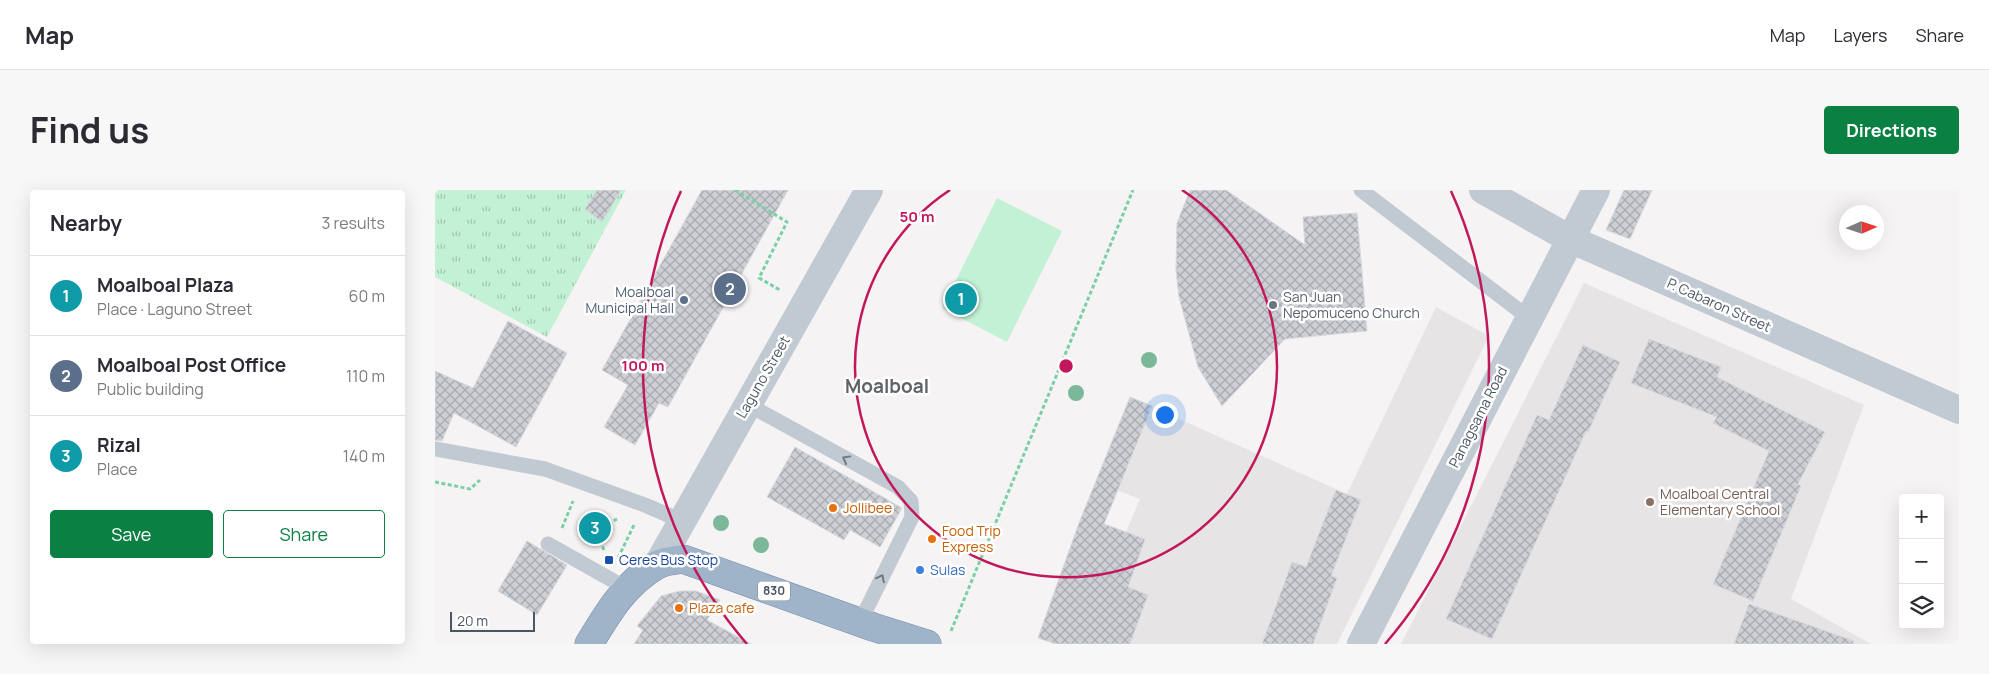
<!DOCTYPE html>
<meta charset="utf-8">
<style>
:root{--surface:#fff;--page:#f7f7f7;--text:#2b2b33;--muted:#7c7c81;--line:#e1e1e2;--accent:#0b8043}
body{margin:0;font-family:Manrope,sans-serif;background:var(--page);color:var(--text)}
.controls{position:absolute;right:15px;bottom:15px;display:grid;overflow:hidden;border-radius:5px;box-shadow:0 5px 20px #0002}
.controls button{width:45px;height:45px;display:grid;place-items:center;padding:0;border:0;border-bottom:1px solid var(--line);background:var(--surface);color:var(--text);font:25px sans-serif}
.compass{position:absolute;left:1404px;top:15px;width:45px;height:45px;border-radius:50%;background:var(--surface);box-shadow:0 5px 20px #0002;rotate:87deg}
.scale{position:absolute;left:15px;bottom:12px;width:85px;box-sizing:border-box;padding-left:5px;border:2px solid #4a5661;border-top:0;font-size:14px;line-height:18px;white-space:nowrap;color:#4a5661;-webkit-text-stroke:4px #fff;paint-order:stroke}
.you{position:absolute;left:729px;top:224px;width:18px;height:18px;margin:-12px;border:4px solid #fff;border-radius:50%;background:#1a73e8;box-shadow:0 0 0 8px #1a73e833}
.badge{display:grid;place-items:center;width:32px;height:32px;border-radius:50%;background:var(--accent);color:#fff;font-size:16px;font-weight:700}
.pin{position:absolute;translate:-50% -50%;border:2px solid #fff;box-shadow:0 1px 5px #0006}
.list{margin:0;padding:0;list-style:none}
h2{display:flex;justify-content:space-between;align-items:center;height:65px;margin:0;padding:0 20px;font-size:21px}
h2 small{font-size:16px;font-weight:400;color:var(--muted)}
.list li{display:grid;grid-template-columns:32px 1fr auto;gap:15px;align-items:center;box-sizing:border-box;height:80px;padding:0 20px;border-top:1px solid var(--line)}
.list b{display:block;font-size:19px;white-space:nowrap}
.list p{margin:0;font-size:16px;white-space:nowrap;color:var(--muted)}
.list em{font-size:16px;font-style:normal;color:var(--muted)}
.actions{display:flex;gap:10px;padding:15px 20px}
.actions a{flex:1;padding:11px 0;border:1px solid var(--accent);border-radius:5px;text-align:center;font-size:18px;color:var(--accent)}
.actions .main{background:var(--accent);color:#fff}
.icon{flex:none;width:28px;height:28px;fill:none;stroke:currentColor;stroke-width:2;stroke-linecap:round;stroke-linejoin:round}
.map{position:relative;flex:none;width:1524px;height:454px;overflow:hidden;border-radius:5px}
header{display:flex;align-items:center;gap:30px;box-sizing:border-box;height:70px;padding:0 25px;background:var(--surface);border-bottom:1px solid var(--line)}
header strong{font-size:24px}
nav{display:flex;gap:28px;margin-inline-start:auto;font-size:18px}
.intro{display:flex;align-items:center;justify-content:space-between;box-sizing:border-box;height:120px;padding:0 30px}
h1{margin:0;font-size:35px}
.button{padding:12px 22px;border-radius:5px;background:var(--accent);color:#fff;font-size:18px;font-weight:700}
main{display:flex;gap:30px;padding:0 30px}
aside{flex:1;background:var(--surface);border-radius:5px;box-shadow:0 5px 20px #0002}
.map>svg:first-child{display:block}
.education{fill:#e6e4e5}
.grass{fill:#c3f1d5}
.park{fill:url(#park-tufts)}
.building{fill:url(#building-cross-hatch);stroke:#d7d9de}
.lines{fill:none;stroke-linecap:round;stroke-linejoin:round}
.trunk-casing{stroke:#7690ad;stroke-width:29}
.path{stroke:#7ad0a6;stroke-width:3;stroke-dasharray:4 2.5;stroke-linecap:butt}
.service{stroke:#c1cad2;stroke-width:15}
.minor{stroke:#c1cad2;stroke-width:28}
.tertiary{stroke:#c1cad2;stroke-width:28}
.trunk{stroke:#9fb4c9;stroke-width:28}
.tree{fill:#7bb799}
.oneway{stroke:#6e7983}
.ring{fill:none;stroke:#c2185b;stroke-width:2.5}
.service-dot{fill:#5c6f8a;stroke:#fff;stroke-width:2}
.worship-dot{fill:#6b7280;stroke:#fff;stroke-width:2}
.education-dot{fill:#8d6e63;stroke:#fff;stroke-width:2}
.food-dot{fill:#e8710a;stroke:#fff;stroke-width:2}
.transit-dot{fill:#1a4fb4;stroke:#fff;stroke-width:2}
.shop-dot{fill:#3f7fe0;stroke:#fff;stroke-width:2}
.labels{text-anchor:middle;stroke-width:5;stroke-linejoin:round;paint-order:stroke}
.shield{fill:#fff;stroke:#808990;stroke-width:1}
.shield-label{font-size:12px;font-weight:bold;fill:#4a5661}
.service-label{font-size:14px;fill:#4e5e75;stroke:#fff;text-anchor:end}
.worship-label{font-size:14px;fill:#5b616d;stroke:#fff;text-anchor:start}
.street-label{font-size:14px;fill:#4a5661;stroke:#fff}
.education-label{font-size:14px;fill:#785e54;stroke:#fff;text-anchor:start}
.food-label{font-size:14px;fill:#c56008;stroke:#fff;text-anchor:start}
.transit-label{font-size:14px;fill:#164399;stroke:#fff;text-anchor:start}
.shop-label{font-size:14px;fill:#366cbe;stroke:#fff;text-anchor:start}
.district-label{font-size:19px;font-weight:bold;fill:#5f6368;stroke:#fff}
.centre{fill:#c2185b;stroke:#fff;stroke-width:2.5}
.ring-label{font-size:15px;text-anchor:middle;font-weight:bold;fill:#c2185b;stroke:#fff;stroke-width:5;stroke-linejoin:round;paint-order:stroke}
</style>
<header>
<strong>Map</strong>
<nav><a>Map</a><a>Layers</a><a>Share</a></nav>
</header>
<div class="intro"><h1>Find us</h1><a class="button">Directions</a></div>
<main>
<aside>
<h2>Nearby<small>3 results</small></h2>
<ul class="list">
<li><span class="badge" style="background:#0f9aa8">1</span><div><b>Moalboal Plaza</b><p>Place · Laguno Street</p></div><em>60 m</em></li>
<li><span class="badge" style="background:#5c6f8a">2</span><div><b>Moalboal Post Office</b><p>Public building</p></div><em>110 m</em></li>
<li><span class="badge" style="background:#0f9aa8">3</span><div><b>Rizal</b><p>Place</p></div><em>140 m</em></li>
</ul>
<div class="actions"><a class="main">Save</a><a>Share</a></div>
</aside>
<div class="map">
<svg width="1524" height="454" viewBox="0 0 1524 454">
<defs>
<pattern id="park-tufts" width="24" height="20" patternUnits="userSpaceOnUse" patternTransform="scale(1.25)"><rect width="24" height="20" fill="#c3f1d5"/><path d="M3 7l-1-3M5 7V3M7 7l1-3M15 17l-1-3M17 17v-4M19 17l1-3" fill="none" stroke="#a0c6b0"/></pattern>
<pattern id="building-cross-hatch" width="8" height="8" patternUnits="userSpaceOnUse" patternTransform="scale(1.25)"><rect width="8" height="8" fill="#cdcfd5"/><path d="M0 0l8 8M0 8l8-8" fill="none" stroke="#a8abb0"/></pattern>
</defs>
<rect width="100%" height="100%" fill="#f5f3f3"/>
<g class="education">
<path d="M 1149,93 L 1429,215 L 1356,409 L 1436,454 L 966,454 Z"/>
<path d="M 1001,117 L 1054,146 L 902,454 L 621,454 L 603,448 L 647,325 L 691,342 L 705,309 L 661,292 L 695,207 L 912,304 Z"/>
</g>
<path class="grass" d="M 562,8 L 627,41 L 572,152 L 507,118 Z"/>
<path class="park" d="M 0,0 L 191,0 L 112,147 L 0,87 Z"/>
<g class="building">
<path d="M 162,0 L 186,0 L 167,32 L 150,19 Z"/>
<path d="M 267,0 L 353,0 L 233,217 L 224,213 L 200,255 L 169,237 L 193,195 L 167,180 Z"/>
<path d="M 755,0 L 791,0 L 870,55 L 868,27 L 922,23 L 932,141 L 850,149 L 787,216 L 763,177 L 744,107 L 741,80 L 742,33 Z"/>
<path d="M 1189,0 L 1217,0 L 1195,49 L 1171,40 Z"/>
<path d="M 73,131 L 132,163 L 81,257 L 19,223 L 7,251 L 0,250 L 0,181 L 38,198 Z"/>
<path d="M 1214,149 L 1286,177 L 1282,187 L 1390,242 L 1363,294 L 1366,296 L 1318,411 L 1278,394 L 1334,261 L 1278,233 L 1282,227 L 1196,193 Z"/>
<path d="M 1148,155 L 1185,172 L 1153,242 L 1151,241 L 1057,449 L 1011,429 L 1102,225 L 1114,230 Z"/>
<path d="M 695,207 L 717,216 L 669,334 L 710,349 L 693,397 L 713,405 L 695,454 L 621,454 L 603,448 L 644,333 Z"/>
<path d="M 360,257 L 467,318 L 445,357 L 415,340 L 409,350 L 332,307 Z"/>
<path d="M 901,300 L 926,310 L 896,386 L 902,388 L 878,454 L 827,454 L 857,372 L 871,377 Z"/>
<path d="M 92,351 L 132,375 L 102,425 L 63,401 Z"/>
<path d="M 245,401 L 261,401 L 285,410 L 272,430 L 316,454 L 199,454 L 208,440 L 202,436 L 226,406 Z"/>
<path d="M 1314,414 L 1419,451 L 1418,454 L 1299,454 Z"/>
</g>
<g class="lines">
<g class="trunk-casing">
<path id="trunk" d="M 154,454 C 172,424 190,393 222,375 C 229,371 240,370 248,369 L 438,437 L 492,454"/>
</g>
<g class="path">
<path d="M 300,0 L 352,32 L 324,88 L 345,100"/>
<path d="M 0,292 L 35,299 L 45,290"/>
<path d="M 172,334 L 156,327 L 149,343 L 166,350 L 172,334 L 182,329"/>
<path d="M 127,338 L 138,311"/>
<path d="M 166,350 L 169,361"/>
<path d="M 183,368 L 200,333"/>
<path d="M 516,441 L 698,0"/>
</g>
<g class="service">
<path d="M 926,0 L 1094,128"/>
<path d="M 312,214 L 463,297 L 476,311 L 477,327 L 425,432"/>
<path d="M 0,259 L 110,279 L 210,315 L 247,331"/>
<path d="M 113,354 L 191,398"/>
</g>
<g class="minor">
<path d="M 1048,0 L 1135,49 L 1524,220"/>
<path d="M 223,374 L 434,0"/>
</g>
<path class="tertiary" d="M 926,454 L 1161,0"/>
<use href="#trunk" class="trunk"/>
</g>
<g class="tree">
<circle cx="714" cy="170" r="8"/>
<circle cx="641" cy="203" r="8"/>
<circle cx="286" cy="333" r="8"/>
<circle cx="326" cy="355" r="8"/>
</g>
<defs><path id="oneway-chevron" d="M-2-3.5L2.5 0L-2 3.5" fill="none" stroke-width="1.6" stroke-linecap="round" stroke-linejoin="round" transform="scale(1.25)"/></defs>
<g class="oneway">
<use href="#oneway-chevron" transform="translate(411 269) rotate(-151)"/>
<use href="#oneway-chevron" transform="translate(446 388) rotate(-64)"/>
</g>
<g class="ring">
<path d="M747 0A211 211 0 1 1 515 0"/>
<path d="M312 454A423 423 0 0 1 246 1M1016 1A423 423 0 0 1 950 454"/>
</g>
<circle class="service-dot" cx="249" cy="110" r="5"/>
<circle class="worship-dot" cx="838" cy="115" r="5"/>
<circle class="education-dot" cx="1215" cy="312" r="5"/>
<g class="food-dot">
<circle cx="398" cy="318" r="5"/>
<circle cx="497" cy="349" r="5"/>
<circle cx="244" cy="418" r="5"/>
</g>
<rect class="transit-dot" x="169" y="365" width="10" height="10" rx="2.5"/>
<circle class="shop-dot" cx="485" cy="380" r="5"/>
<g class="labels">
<rect class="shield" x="323" y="391.5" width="32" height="19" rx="4"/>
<g class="shield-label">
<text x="339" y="405">830</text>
</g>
<g class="service-label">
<text x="239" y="107">Moalboal<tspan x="239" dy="16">Municipal Hall</tspan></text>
</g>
<g class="worship-label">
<text x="848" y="112">San Juan<tspan x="848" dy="16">Nepomuceno Church</tspan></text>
</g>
<g class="street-label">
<text transform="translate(1284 115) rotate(24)" y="5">P. Cabaron Street</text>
<text transform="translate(328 187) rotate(-60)" y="5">Laguno Street</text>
<text transform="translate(1043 227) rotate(-63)" y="5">Panagsama Road</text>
</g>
<g class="education-label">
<text x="1225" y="309">Moalboal Central<tspan x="1225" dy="16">Elementary School</tspan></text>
</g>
<g class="food-label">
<text x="408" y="323">Jollibee</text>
<text x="507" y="346">Food Trip<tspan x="507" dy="16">Express</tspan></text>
<text x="254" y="423">Plaza cafe</text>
</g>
<g class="transit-label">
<text x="184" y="375">Ceres Bus Stop</text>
</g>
<g class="shop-label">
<text x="495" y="385">Sulas</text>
</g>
<g class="district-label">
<text x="452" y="203">Moalboal</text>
</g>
</g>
<circle cx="631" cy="176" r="8" class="centre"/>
<g class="ring-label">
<text x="482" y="32">50 m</text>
<text x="208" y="181">100 m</text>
</g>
</svg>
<div class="controls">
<button>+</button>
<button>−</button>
<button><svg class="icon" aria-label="layers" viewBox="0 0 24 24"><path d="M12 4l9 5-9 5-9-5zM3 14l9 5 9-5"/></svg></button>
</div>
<svg class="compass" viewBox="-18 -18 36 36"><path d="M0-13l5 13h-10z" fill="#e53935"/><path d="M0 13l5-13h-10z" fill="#7c7c81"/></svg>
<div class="scale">20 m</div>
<div class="you"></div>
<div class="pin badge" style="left:526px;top:109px;background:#0f9aa8">1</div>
<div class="pin badge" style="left:295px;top:99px;background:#5c6f8a">2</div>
<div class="pin badge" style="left:160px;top:338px;background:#0f9aa8">3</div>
</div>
</main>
